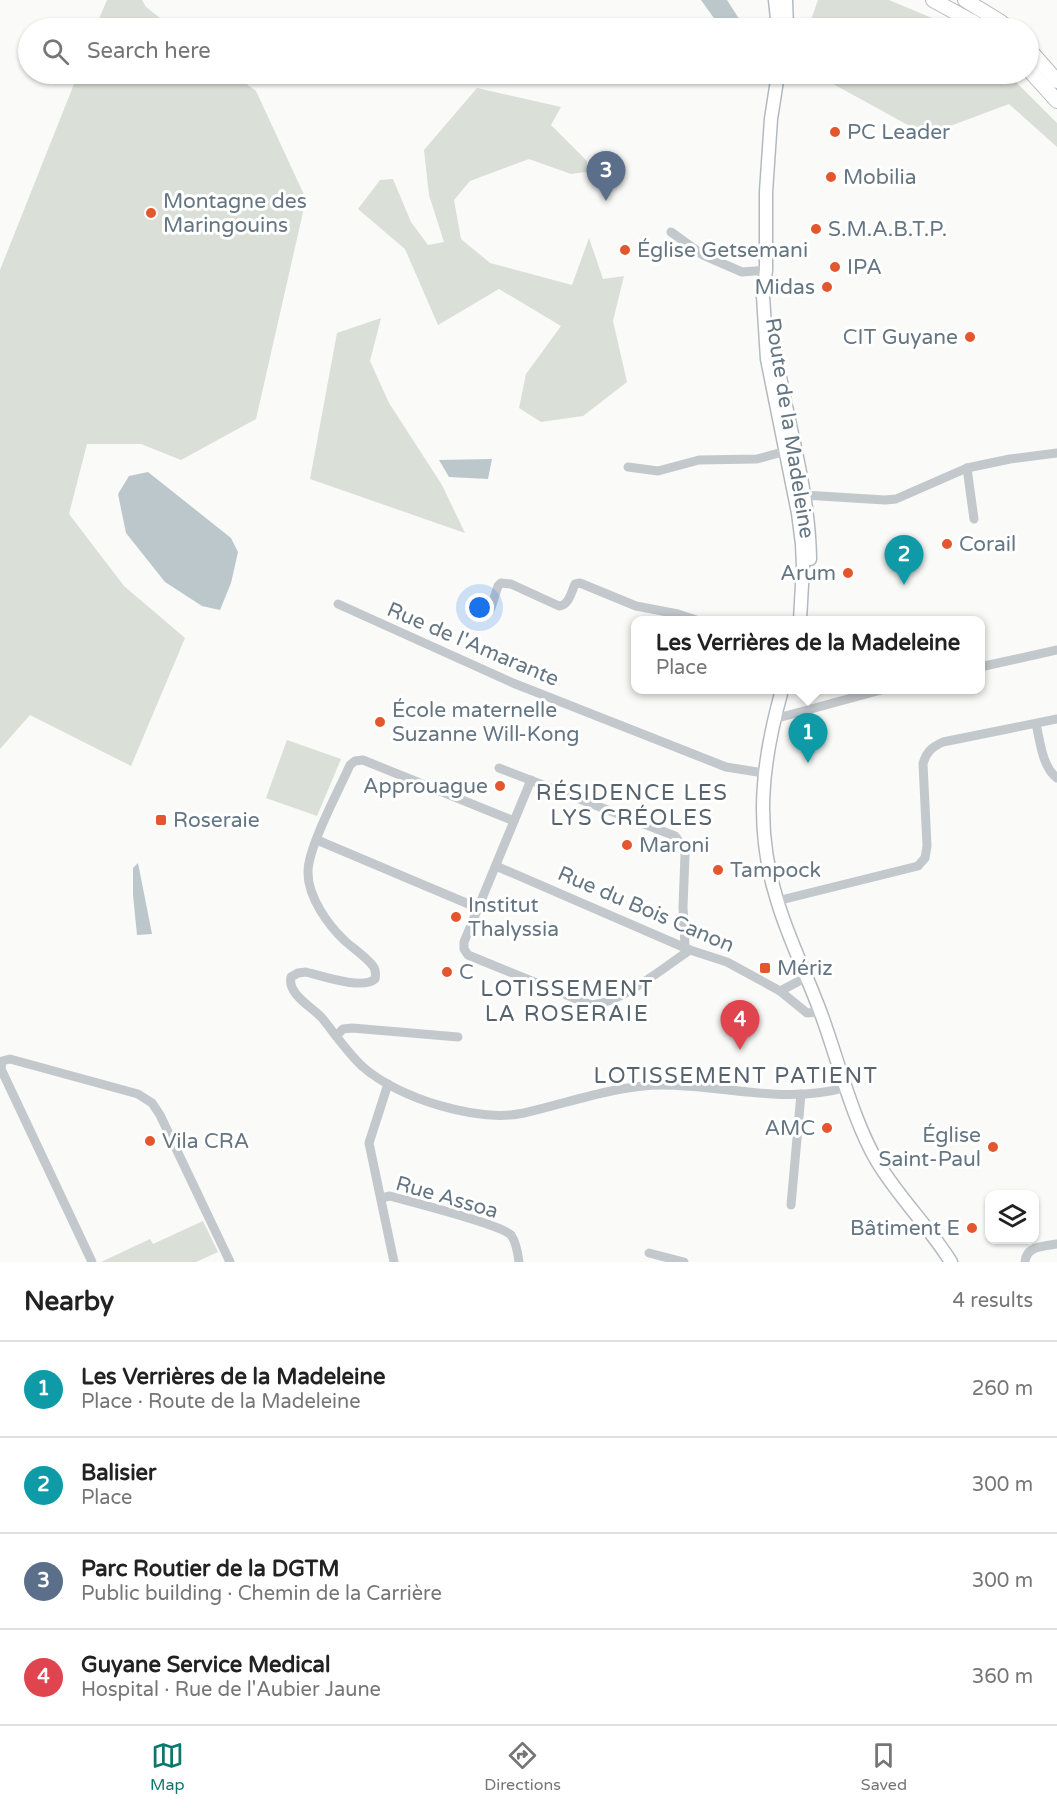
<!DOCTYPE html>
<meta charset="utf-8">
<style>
:root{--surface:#fff;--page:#f2f2f2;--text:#222;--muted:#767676;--line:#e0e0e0;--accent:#0f766e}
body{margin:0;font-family:"Varela Round",sans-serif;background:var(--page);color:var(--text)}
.controls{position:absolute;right:18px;bottom:18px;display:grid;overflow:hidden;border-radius:12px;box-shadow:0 2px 4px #0004}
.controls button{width:54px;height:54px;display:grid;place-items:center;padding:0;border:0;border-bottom:2px solid var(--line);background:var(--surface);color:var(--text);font:30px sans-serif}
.you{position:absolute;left:480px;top:608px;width:21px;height:21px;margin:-15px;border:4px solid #fff;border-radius:50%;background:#1a73e8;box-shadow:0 0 0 9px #1a73e833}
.badge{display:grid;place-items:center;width:39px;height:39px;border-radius:50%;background:var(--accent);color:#fff;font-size:20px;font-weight:700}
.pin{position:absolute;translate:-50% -50px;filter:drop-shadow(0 2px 3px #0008)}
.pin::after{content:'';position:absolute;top:32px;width:21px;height:18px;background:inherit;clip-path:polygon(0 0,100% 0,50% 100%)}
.popup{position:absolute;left:631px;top:616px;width:354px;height:78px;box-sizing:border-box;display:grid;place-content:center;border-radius:12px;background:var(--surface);filter:drop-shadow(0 2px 4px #0005);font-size:20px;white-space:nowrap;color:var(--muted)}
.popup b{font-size:22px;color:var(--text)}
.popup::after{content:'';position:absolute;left:50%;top:100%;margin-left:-12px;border:12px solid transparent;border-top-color:var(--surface)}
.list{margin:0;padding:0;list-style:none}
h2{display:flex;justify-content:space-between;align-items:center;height:78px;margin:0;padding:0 24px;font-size:26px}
h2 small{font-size:20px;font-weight:400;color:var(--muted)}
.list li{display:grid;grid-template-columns:39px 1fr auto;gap:18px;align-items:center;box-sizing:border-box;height:96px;padding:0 24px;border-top:2px solid var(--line)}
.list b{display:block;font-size:22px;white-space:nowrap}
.list p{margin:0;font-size:20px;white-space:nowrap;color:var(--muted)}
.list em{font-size:20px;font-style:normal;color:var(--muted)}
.icon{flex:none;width:33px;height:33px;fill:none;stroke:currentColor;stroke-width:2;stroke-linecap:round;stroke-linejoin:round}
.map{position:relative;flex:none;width:1057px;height:1262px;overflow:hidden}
.search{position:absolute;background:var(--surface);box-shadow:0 2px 4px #0004;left:18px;right:18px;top:18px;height:66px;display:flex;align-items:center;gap:15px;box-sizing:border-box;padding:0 21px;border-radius:33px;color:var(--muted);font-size:22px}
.sheet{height:462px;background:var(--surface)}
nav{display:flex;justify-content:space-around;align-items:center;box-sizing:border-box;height:84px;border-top:2px solid var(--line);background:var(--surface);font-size:16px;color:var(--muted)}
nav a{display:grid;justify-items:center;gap:3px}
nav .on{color:var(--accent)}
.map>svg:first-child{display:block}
.green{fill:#dadfd7}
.water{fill:#bbc7cb}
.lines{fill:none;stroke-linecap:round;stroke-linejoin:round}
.secondary-casing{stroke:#b3babf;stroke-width:15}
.primary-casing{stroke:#b5babe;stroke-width:16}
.street{stroke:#c3c8cc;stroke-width:9}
.secondary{stroke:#fff;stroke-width:12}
.primary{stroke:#fff;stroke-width:14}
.poi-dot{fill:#e4572e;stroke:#fff;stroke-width:2}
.labels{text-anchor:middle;stroke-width:6;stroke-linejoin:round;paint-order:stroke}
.poi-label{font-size:21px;fill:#657683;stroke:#fff;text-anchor:start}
.street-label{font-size:21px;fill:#657683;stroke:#fff}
.neighbourhood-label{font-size:22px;letter-spacing:1.5px;fill:#57646e;stroke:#fff}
</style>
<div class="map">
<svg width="1057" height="1262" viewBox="0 0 1057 1262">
<rect width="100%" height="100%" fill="#fafaf8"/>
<g class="green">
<path d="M 107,0 L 142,0 L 146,7 L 173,28 L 95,28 Z"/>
<path d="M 818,0 L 889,0 L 956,28 L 808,28 Z"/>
<path d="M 78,74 L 233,74 L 256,91 L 306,199 L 256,419 L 181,460 L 141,444 L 87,444 L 69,514 L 124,586 L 185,638 L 131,766 L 30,715 L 0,749 L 0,270 Z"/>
<path d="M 815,74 L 1008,74 L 1057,123 L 1057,147 L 1009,104 L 926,135 Z"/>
<path d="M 477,88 L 561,107 L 551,125 L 587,161 L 587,172 L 571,174 L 529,159 L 470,181 L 454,200 L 461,239 L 490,263 L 572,285 L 589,238 L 603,279 L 624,276 L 613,321 L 627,382 L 583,416 L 541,422 L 519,408 L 526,374 L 561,326 L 499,289 L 438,325 L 405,249 L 358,209 L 380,180 L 393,179 L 411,222 L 428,245 L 444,242 L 429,195 L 424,150 Z"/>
<path d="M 381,318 L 370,361 L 389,403 L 442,485 L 465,533 L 310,479 L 337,333 Z"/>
<path d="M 287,740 L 341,759 L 317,816 L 266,798 Z"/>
<path d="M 203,1221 L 218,1252 L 196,1262 L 101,1262 L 150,1239 L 153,1244 Z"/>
</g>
<g class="water">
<path d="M 701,0 L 727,0 L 745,28 L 721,28 Z"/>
<path d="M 492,459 L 488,479 L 449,477 L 439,460 Z"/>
<path d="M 148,472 L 231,538 L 238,552 L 231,583 L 220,610 L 202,606 L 165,582 L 126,533 L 118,494 L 129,476 Z"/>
<path d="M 138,863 L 152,934 L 137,935 L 133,895 L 133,868 Z"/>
</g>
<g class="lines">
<g class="secondary-casing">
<g id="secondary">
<path d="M 775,0 L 778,28"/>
<path d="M 786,0 L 787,28"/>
<path d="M 778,74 L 771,119 L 766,192 L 766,270 L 763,296 L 767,359 L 798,513 L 802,544 L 803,567 L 800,620"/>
<path d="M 772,328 C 781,405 809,480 810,559"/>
<path d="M 782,690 C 762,761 754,827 777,900 C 789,941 809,979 823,1019 C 839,1064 854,1123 878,1163 C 900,1199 930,1228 951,1262"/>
</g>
</g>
<g class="primary-casing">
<g id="primary">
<path d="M 933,0 L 984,28"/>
<path d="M 965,0 L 1001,22 L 1008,28"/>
<path d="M 1028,48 L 1057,81"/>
<path d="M 1028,69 L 1057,101"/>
</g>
</g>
<g class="street">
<path d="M 671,232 L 703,255 L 742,272 L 766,270"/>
<path d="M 628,467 L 658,471 L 699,460 L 757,459 L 790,450"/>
<path d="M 967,468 L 974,519"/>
<path d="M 804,495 L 885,500 L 896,499 L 967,468 L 1010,459 L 1057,453"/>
<path d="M 338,604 L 513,683 L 726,767 L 764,773"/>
<path d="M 491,608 L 498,586 L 501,583 L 511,584 L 559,606 C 569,605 571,593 575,584 L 580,583 L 636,606 L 678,614 L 696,620"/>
<path d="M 980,667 L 1057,650"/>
<path d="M 774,719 L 881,690"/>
<path d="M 1036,724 C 1040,740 1042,767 1057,778"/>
<path d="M 499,768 L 675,836 L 683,846 L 685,855 L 683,907 L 685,946"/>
<path d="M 531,780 L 464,942 L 464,949 L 468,955 L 591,1005 C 623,1002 663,968 690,950"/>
<path d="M 514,821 L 363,760 L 355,761 L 350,765 C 339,790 307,849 308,873 C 308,897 328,925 345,941 C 354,949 366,957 373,966 C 376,970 376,974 375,979 C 363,990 322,976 306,972 L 298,973 L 291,977 C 287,994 312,1007 322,1018 C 335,1034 348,1053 363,1067 C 398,1098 478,1123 524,1113 C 568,1103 617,1085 662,1085 C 724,1085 786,1105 847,1087"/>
<path d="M 317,840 L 478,908"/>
<path d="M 496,866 L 690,950 L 727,962 L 780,991 L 807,1013 L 821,1012"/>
<path d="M 777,901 L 918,866 L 925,858 L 927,846 L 923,764 C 926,752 932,747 943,742 L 1057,719"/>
<path d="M 780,991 L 807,977"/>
<path d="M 336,1036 L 343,1029 L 352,1028 L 458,1037"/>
<path d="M 388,1084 L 369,1143 L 394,1262"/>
<path d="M 381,1198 L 390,1196 C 411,1202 500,1224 511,1235 C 516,1242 518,1254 519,1262"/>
<path d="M 791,1205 L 801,1094"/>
<path d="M 649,1253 L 684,1262"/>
<path d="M 92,1262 L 1,1069 L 2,1061 L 10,1059 L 138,1094 L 152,1103 L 160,1115 L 230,1262"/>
<path d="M 1025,1262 C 1026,1246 1044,1246 1057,1244"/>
</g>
<use href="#secondary" class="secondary"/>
<use href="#primary" class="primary"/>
</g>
<g class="poi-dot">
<circle cx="835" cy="132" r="6"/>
<circle cx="831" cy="177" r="6"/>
<circle cx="151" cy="213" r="6"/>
<circle cx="816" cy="229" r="6"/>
<circle cx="625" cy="250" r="6"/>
<circle cx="835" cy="267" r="6"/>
<circle cx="827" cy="287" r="6"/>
<circle cx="970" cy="337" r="6"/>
<circle cx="947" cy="544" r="6"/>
<circle cx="848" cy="573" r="6"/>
<circle cx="380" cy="722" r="6"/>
<circle cx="500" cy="786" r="6"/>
<rect x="155" y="814" width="12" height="12" rx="3"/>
<circle cx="627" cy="845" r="6"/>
<circle cx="718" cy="870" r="6"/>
<circle cx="456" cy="917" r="6"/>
<rect x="759" y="962" width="12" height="12" rx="3"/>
<circle cx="447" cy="972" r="6"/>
<circle cx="827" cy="1128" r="6"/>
<circle cx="150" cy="1141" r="6"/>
<circle cx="993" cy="1147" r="6"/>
<circle cx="972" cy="1228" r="6"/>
</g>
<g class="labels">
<g class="poi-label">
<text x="847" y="139">PC Leader</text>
<text x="843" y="184">Mobilia</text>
<text x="163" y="208">Montagne des<tspan x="163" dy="24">Maringouins</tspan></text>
<text x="828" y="236">S.M.A.B.T.P.</text>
<text x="637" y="257">Église Getsemani</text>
<text x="847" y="274">IPA</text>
<text x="815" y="294" text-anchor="end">Midas</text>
<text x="958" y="344" text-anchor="end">CIT Guyane</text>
<text x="959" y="551">Corail</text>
<text x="836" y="580" text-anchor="end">Arum</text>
<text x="392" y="717">École maternelle<tspan x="392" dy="24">Suzanne Will-Kong</tspan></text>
<text x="488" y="793" text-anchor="end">Approuague</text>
<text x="173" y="827">Roseraie</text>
<text x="639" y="852">Maroni</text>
<text x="730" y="877">Tampock</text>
<text x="468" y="912">Institut<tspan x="468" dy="24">Thalyssia</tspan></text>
<text x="777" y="975">Mériz</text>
<text x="459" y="979">C</text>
<text x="815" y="1135" text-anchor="end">AMC</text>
<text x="981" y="1142" text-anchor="end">Église<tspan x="981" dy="24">Saint-Paul</tspan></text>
<text x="162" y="1148">Vila CRA</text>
<text x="960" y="1235" text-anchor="end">Bâtiment E</text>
</g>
<g class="street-label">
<text transform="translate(790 428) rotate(81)" y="7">Route de la Madeleine</text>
<text transform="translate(473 644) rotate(23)" y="7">Rue de l'Amarante</text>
<text transform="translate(646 909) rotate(23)" y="7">Rue du Bois Canon</text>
<text transform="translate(447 1197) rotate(16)" y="7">Rue Assoa</text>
</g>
<g class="neighbourhood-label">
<text x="632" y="800">RÉSIDENCE LES<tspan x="632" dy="25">LYS CRÉOLES</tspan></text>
<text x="567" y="996">LOTISSEMENT<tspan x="567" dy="25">LA ROSERAIE</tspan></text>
<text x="736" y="1083">LOTISSEMENT PATIENT</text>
</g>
</g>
</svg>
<div class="controls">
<button><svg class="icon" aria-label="layers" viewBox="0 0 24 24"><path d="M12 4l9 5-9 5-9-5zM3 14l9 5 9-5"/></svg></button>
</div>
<div class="you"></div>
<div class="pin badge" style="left:808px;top:763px;background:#0f9aa8">1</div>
<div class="popup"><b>Les Verrières de la Madeleine</b>Place</div>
<div class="pin badge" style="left:904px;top:585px;background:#0f9aa8">2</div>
<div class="pin badge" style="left:606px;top:201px;background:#5c6f8a">3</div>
<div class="pin badge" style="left:740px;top:1050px;background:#e0444e">4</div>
<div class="search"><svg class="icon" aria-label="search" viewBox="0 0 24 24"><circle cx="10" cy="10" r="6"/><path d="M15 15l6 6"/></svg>Search here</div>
</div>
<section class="sheet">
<h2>Nearby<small>4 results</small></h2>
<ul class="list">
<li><span class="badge" style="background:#0f9aa8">1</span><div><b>Les Verrières de la Madeleine</b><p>Place · Route de la Madeleine</p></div><em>260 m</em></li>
<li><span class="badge" style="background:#0f9aa8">2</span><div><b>Balisier</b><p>Place</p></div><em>300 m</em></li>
<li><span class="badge" style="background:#5c6f8a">3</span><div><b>Parc Routier de la DGTM</b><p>Public building · Chemin de la Carrière</p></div><em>300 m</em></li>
<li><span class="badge" style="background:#e0444e">4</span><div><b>Guyane Service Medical</b><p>Hospital · Rue de l'Aubier Jaune</p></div><em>360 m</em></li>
</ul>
</section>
<nav>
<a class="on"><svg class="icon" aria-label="map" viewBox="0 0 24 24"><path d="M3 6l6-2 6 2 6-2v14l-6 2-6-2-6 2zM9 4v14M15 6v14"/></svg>Map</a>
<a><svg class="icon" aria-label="directions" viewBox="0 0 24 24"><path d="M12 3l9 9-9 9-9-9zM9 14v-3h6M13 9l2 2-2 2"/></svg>Directions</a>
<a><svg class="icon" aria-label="saved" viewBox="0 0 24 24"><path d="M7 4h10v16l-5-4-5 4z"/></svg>Saved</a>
</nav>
